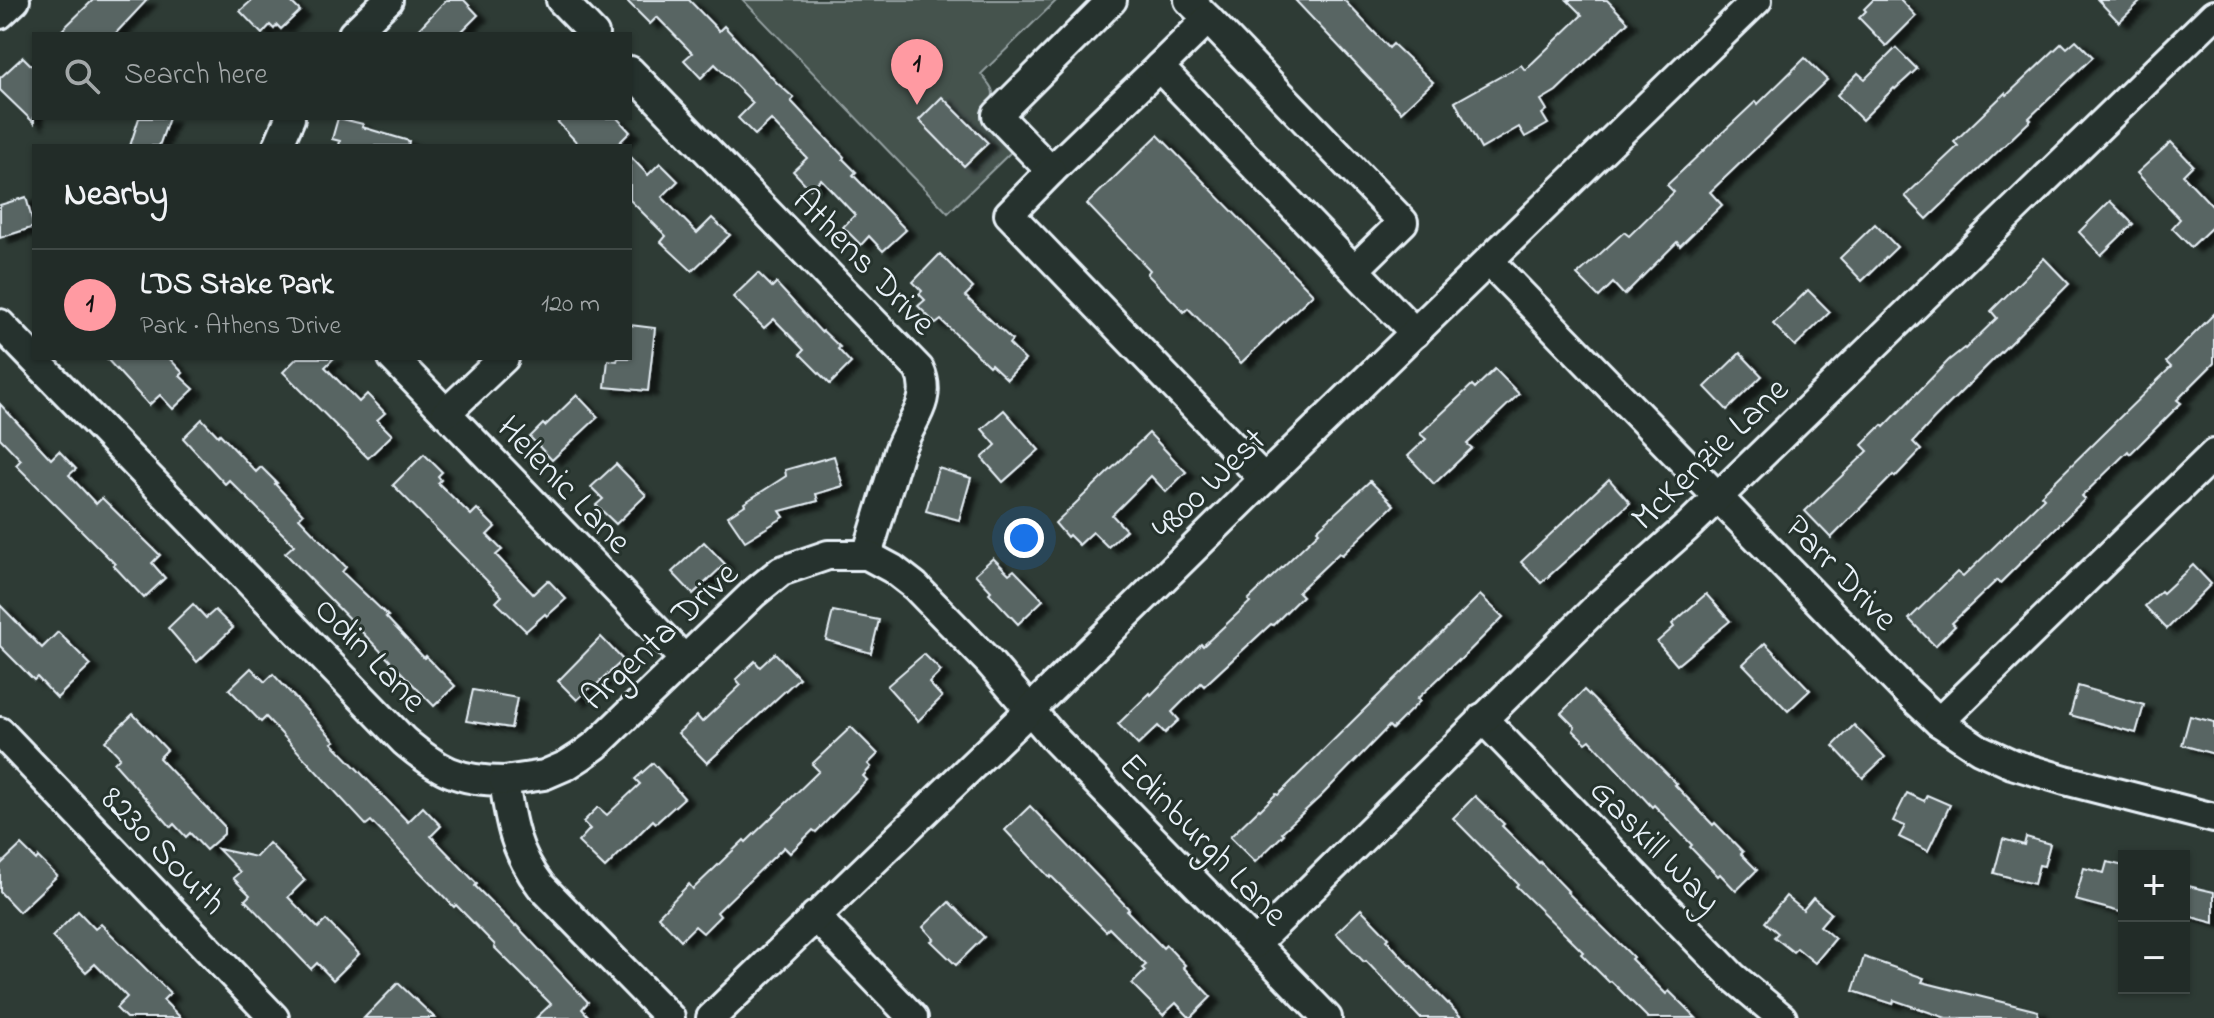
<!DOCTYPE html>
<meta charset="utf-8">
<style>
:root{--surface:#222c28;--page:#2a3430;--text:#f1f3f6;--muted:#a2a7a8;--line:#3f4845;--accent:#ff9aa2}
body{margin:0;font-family:"Indie Flower",sans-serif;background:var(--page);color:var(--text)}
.controls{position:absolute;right:24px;bottom:24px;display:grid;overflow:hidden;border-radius:0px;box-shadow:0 2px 6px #0004}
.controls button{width:72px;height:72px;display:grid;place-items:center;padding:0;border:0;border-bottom:2px solid var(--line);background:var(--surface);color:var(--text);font:40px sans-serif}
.you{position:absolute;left:1024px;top:538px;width:28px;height:28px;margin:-20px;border:6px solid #fff;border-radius:50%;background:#1a73e8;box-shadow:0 0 0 12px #1a73e833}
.badge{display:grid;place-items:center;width:52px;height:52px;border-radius:50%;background:var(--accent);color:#111;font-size:26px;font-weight:700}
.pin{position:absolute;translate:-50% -66px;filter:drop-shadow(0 2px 4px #0008)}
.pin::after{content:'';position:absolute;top:42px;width:28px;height:24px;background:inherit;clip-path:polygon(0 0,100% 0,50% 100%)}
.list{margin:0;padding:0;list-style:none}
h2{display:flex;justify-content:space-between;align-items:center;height:104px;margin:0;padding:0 32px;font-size:34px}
h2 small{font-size:26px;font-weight:400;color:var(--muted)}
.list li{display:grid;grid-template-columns:52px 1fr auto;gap:24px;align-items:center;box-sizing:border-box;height:112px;padding:0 32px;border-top:2px solid var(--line)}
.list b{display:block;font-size:30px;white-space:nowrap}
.list p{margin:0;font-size:26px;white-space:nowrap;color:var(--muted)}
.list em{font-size:26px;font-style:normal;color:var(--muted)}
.icon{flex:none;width:44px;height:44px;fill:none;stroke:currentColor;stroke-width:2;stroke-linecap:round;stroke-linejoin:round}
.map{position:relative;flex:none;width:2214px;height:1018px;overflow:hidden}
.search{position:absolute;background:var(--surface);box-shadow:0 2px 6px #0004;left:32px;top:32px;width:600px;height:88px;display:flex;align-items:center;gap:20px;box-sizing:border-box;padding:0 28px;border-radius:0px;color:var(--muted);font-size:30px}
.panel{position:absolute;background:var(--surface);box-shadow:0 2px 6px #0004;left:32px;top:144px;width:600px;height:216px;border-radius:0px}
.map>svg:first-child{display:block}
.green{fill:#45524e;stroke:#96a2a3;stroke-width:2}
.building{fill:#596563;stroke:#e8f1f8;stroke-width:2;filter:url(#shadow)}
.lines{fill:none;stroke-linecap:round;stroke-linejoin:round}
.minor-casing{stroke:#e8f1f8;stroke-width:34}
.minor{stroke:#26332d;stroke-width:28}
.labels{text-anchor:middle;stroke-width:6;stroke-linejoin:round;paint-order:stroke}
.street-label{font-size:36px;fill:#e8f1f8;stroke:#26332d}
</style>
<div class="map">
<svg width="2214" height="1018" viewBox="0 0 2214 1018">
<defs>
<filter id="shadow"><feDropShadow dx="9" dy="5" stdDeviation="2" flood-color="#0009"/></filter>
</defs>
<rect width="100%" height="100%" fill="#2e3b35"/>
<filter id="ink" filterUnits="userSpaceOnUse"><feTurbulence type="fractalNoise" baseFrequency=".0125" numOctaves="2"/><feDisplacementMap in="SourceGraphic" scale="16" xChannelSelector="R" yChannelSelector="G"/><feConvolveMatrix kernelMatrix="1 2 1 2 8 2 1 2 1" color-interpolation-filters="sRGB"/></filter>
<g filter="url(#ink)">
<path class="green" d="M 743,0 L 1057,0 L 981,74 C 993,90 996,88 990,109 L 1012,151 L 948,213 Z"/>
<g class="building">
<path d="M 93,0 L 147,0 L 115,34 L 58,34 Z"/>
<path d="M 252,0 L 289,0 L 300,11 L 281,29 L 277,25 L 274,29 L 270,25 L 262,34 L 240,11 Z"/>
<path d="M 446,0 L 464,0 L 478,15 L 459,34 L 414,34 Z"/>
<path d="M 626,0 L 689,0 L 719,31 L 724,26 L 777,83 L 794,98 L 791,101 L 844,157 L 843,159 L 856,172 L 853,175 L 906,230 L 883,251 L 869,236 L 861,245 L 843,227 L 855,215 L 821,179 L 810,189 L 793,171 L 807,158 L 771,120 L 755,135 L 738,118 L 753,103 L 715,64 L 701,78 L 684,60 L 692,53 L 657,17 L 650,24 Z"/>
<path d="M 1295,0 L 1344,0 L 1389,48 L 1393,44 L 1433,82 L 1401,112 Z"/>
<path d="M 1567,0 L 1607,0 L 1628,22 L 1556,91 L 1541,100 L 1547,110 L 1542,114 L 1548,124 L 1525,137 L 1519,127 L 1481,149 L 1455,102 L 1521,65 L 1525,70 L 1582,15 Z"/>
<path d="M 1873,0 L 1901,0 L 1916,16 L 1886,46 L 1859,18 L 1866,11 L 1864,9 Z"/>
<path d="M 2098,0 L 2142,0 L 2119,22 Z"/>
<path d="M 2076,40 L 2093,57 L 2029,118 L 2031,120 L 1927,219 L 1905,196 L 1958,146 L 1954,142 L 2005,93 L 2007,95 L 2062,43 L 2067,48 Z"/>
<path d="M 1896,48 L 1917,69 L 1895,89 L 1894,88 L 1862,120 L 1837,95 L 1858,73 L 1865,79 Z"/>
<path d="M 23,57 L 34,68 L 34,123 L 0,90 L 0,78 Z"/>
<path d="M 1805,58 L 1827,80 L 1710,192 L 1722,205 L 1680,246 L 1677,242 L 1624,295 L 1613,283 L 1599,297 L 1577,275 L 1624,232 L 1629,236 L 1674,192 L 1667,185 L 1756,101 L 1758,104 Z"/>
<path d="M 942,97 L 988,143 L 964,166 L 919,120 Z"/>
<path d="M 139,118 L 169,118 L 159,146 L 130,146 Z"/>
<path d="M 338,118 L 363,124 L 362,127 L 409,141 L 408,146 L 339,146 L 340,141 L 332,139 Z"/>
<path d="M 554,118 L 617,118 L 630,132 L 616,146 L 580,146 Z"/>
<path d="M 1158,135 L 1313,294 L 1241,363 L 1188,308 L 1184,312 L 1147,274 L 1150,270 L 1087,204 Z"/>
<path d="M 2171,142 L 2193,165 L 2183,175 L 2214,208 L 2214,225 L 2191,247 L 2172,228 L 2180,219 L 2137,173 Z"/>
<path d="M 630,156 L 648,175 L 660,163 L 678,181 L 662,197 L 697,233 L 712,218 L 730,235 L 692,271 L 661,242 L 666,236 L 630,200 Z"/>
<path d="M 26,197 L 34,227 L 0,238 L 0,205 Z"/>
<path d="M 2110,201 L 2133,224 L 2101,255 L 2079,232 Z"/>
<path d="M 1875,224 L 1897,247 L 1862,281 L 1840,258 Z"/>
<path d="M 940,254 L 973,288 L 965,296 L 1012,340 L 1009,344 L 1025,360 L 1007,379 L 991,364 L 989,366 L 941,320 L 936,324 L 918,306 L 925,300 L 919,294 L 922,291 L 913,282 Z"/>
<path d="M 2044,258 L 2069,284 L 1934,419 L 1913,442 L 1921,450 L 1895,477 L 1893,475 L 1831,538 L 1805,511 L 1868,451 L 1862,445 L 1882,425 L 1884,427 L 1949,360 L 1964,348 L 1965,349 L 1997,318 L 1991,311 Z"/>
<path d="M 758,273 L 772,287 L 776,283 L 821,332 L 823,331 L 840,347 L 838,349 L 851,363 L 830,384 L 800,354 L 804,350 L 774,319 L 764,328 L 733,297 Z"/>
<path d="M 1808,290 L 1830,312 L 1795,346 L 1773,324 Z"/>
<path d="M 2214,314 L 2214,363 L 2177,400 L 2181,403 L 2130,454 L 2128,451 L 2082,496 L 2085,499 L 2000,583 L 1997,580 L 1952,623 L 1955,626 L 1935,646 L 1909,619 L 1957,572 L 1963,577 L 2044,498 L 2041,495 L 2171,367 L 2166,362 Z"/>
<path d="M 630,325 L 655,328 L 648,391 L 605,387 L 608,360 L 617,361 L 618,358 L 630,358 Z"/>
<path d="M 1740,353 L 1762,376 L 1727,410 L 1705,387 Z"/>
<path d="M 106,358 L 169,358 L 183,373 L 180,376 L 194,389 L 173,409 L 160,395 L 149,405 Z"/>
<path d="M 297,358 L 334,358 L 325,367 L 359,402 L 367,394 L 385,413 L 377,420 L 392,435 L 368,458 L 283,372 Z"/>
<path d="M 1495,369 L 1519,394 L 1467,444 L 1472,448 L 1434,484 L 1408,456 L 1426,439 L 1420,434 L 1472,385 L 1475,388 Z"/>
<path d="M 577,395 L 598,417 L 552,460 L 530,437 L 543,424 L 545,426 Z"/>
<path d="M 0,404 L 51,459 L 59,451 L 76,469 L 69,475 L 96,504 L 102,498 L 160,555 L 152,563 L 165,578 L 144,598 L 113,565 L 115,564 L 16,465 L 21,460 L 0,438 Z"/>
<path d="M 1004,410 L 1039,450 L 1003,482 L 982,458 L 996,445 L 982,429 Z"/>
<path d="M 202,419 L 218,436 L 220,434 L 256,472 L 261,467 L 277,483 L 275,484 L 303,514 L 299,518 L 346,567 L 342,572 L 388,616 L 386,617 L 424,658 L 426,656 L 455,686 L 434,706 L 285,553 L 294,545 L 229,480 L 225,484 L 183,438 Z"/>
<path d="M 1149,433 L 1186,472 L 1166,492 L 1151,476 L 1112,515 L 1126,530 L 1108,547 L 1093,532 L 1079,545 L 1069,535 L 1067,537 L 1055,523 Z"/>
<path d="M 424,454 L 442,472 L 438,476 L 441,480 L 438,483 L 471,515 L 477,509 L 495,527 L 487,535 L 502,550 L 496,555 L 533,594 L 548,580 L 566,599 L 547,616 L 545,614 L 526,631 L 496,602 L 502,596 L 393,485 Z"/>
<path d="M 834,456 L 843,486 L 816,494 L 818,501 L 780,511 L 784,517 L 745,541 L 728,516 L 745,505 L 744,503 L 786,476 L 785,470 Z"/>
<path d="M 616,464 L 646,495 L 616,524 L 596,505 L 603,499 L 591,487 Z"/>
<path d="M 938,468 L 971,478 L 959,520 L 926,511 Z"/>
<path d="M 1609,479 L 1630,503 L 1541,583 L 1521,562 Z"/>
<path d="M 1370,481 L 1394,505 L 1342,555 L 1339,553 L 1298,592 L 1302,596 L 1273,625 L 1271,624 L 1204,686 L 1201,683 L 1172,712 L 1179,720 L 1165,733 L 1158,726 L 1138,745 L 1118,724 L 1150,693 L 1151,695 L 1201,644 L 1203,646 L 1250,602 L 1248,600 L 1319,532 L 1317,530 Z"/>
<path d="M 704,542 L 725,564 L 693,594 L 672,572 Z"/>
<path d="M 993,558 L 1009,574 L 1014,570 L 1043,600 L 1018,624 L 989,593 L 991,591 L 975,574 Z"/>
<path d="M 2193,565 L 2211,584 L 2167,629 L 2145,606 L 2161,591 L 2163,593 Z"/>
<path d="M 1706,594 L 1730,621 L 1677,665 L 1657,642 L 1674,627 L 1672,624 Z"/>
<path d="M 1480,595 L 1503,617 L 1459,661 L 1458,660 L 1417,699 L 1420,701 L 1392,729 L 1389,726 L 1322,795 L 1282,832 L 1284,834 L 1255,862 L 1230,837 L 1259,809 L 1260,810 L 1276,794 L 1278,795 Z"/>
<path d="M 193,604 L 206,618 L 215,610 L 233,628 L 197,662 L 168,628 Z"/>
<path d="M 0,605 L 42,648 L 58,632 L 91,665 L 57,698 L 37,677 L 34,680 L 0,646 Z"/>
<path d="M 833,611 L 879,620 L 871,653 L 826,640 Z"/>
<path d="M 601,637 L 623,660 L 594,687 L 593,685 L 577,700 L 558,681 Z"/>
<path d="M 1765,643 L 1810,690 L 1788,711 L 1743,664 Z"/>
<path d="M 775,653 L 799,678 L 707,763 L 678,733 L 697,716 L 702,722 L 741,685 L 736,679 L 755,661 L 760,667 Z"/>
<path d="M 924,654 L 941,671 L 929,683 L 942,697 L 918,721 L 887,686 Z"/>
<path d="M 251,668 L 265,682 L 273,674 L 335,741 L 332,743 L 408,822 L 423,807 L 441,826 L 431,836 L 477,884 L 475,886 L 515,926 L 516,925 L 588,1002 L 582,1009 L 590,1018 L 536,1018 L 551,1004 L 494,947 L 495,945 L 456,905 L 454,907 L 371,821 L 366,825 L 266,717 L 261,722 L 229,689 Z"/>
<path d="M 2078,686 L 2144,705 L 2136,733 L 2070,715 Z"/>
<path d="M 473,690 L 517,698 L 511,728 L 466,721 Z"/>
<path d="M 1584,690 L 1677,784 L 1675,785 L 1713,825 L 1715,823 L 1743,852 L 1741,854 L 1757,870 L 1736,891 L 1720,874 L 1718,876 L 1690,847 L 1692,845 L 1654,805 L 1652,807 L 1590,740 L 1586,743 L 1573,730 L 1575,727 L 1561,713 Z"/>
<path d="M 133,714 L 167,750 L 159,758 L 224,826 L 224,834 L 206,850 L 190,833 L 186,837 L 174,824 L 171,827 L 114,763 L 120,757 L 105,741 Z"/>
<path d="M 2190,716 L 2214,722 L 2214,754 L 2182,745 Z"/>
<path d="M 1854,725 L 1885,757 L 1863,778 L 1833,746 Z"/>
<path d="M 851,727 L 878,754 L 868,764 L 871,767 L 863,776 L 867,780 L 816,832 L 813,830 L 790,853 L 784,847 L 717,912 L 720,916 L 703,933 L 695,926 L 681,940 L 658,916 L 689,884 L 693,889 L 744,840 L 746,842 L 819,771 L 812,764 Z"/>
<path d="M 653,763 L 684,798 L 656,823 L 653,820 L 605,868 L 578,842 L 590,829 L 583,822 L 598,807 L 607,815 L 640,784 L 635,779 Z"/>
<path d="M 1907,793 L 1924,801 L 1927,795 L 1950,805 L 1928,851 L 1899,837 L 1905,826 L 1893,821 Z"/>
<path d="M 1475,796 L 1504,824 L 1502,826 L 1539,863 L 1540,862 L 1568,891 L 1567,892 L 1633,957 L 1631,959 L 1666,994 L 1669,991 L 1696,1018 L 1648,1018 L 1611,981 L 1609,982 L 1581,954 L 1583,952 L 1516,886 L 1518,884 L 1453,818 Z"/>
<path d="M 1030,806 L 1129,909 L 1127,911 L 1163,948 L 1166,945 L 1185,965 L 1183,967 L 1211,997 L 1190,1018 L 1176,1003 L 1163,1015 L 1132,984 L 1145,971 L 1142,968 L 1146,965 L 1109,928 L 1106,931 L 1051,876 L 1050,878 L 1005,830 Z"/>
<path d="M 2026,837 L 2050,844 L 2044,866 L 2039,865 L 2034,884 L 1994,873 L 2003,839 L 2024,845 Z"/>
<path d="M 269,843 L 305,880 L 288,897 L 318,928 L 326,920 L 359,954 L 333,980 L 317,963 L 311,969 L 245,900 L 250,895 L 233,878 L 240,872 L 218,849 L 256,857 Z"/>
<path d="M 21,845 L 36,860 L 38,857 L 57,876 L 19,912 L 0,892 L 0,865 Z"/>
<path d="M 2107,862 L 2124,866 L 2124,913 L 2075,900 L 2084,868 L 2104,873 Z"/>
<path d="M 2184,885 L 2214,892 L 2214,923 L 2184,915 Z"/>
<path d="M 1786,896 L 1803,910 L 1813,898 L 1831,913 L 1820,926 L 1835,939 L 1815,963 L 1797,948 L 1793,952 L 1774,937 L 1778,933 L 1765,922 Z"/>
<path d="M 949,902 L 984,937 L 956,965 L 931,941 L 934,939 L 923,927 Z"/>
<path d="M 1361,909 L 1389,938 L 1387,940 L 1402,957 L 1462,1018 L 1420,1018 L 1366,961 L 1364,962 L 1336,933 Z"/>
<path d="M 78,911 L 95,929 L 101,924 L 170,993 L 163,1000 L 181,1018 L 126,1018 L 116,1008 L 127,997 L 95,964 L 86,972 L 52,937 Z"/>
<path d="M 1864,957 L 1924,978 L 1922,982 L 2038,1011 L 2037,1018 L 1946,1018 L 1894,1000 L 1893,1004 L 1853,991 Z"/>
<path d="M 398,983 L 435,1018 L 364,1018 Z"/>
</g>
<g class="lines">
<g class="minor-casing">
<g id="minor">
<path d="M 561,0 L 594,34"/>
<path d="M 1112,0 L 997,115 L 1051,171 L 1159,67"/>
<path d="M 1189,0 L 1208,19"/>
<path d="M 0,14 L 15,0"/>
<path d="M 353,34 L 388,0"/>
<path d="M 630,71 L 919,369 C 934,401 910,421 899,451 L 867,555"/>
<path d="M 278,146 L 290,118"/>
<path d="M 1051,171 L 1009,214 L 1264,479"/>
<path d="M 1489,261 L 1906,691 L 1939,722 L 1979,749 L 2012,764 L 2065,780 L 2214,818"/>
<path d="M 1355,269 L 1403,222 L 1208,19 L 1159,67 L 1415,333"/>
<path d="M 0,324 L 404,741 C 438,770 458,781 504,781 C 510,822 515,852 541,886 L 670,1018"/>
<path d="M 393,358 L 685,660"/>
<path d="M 446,413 L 504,358"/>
<path d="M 1482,718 L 1733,977 L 1782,1018"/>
<path d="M 1939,722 L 2214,454"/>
<path d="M 0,732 L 274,1018"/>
<path d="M 504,781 L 544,775 L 567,765 L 581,756 L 596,745 L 754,593 L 781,571 L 828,555 L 867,555 L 893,569 L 915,586 L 989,662 L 1054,738 L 1327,1018"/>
<path d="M 815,916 L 913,1018"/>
<path d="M 1255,944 L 1597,607 L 1686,528 L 2214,15"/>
<path d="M 711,1018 L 1031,709 L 1264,479 L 1757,0"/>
</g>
</g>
<use href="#minor" class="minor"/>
</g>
</g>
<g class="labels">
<g class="street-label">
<text transform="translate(866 260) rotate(46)" y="13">Athens Drive</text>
<text transform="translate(1708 452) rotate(-44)" y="13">McKenzie Lane</text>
<text transform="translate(1207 482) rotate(-44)" y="13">4800 West</text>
<text transform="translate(566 483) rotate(46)" y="13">Helenic Lane</text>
<text transform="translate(1843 571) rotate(46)" y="13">Parr Drive</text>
<text transform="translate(658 634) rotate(-43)" y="13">Argenta Drive</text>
<text transform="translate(372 653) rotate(46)" y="13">Odin Lane</text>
<text transform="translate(1205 838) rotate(46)" y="13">Edinburgh Lane</text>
<text transform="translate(1657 844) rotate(46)" y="13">Gaskill Way</text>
<text transform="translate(165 849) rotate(46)" y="13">8230 South</text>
</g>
</g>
</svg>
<div class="controls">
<button>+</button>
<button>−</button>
</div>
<div class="you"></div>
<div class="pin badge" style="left:917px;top:105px">1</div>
<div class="search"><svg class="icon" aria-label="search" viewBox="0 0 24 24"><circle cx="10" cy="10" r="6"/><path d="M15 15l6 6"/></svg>Search here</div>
<section class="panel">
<h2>Nearby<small></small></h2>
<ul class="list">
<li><span class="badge">1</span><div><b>LDS Stake Park</b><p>Park · Athens Drive</p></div><em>120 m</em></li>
</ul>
</section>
</div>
